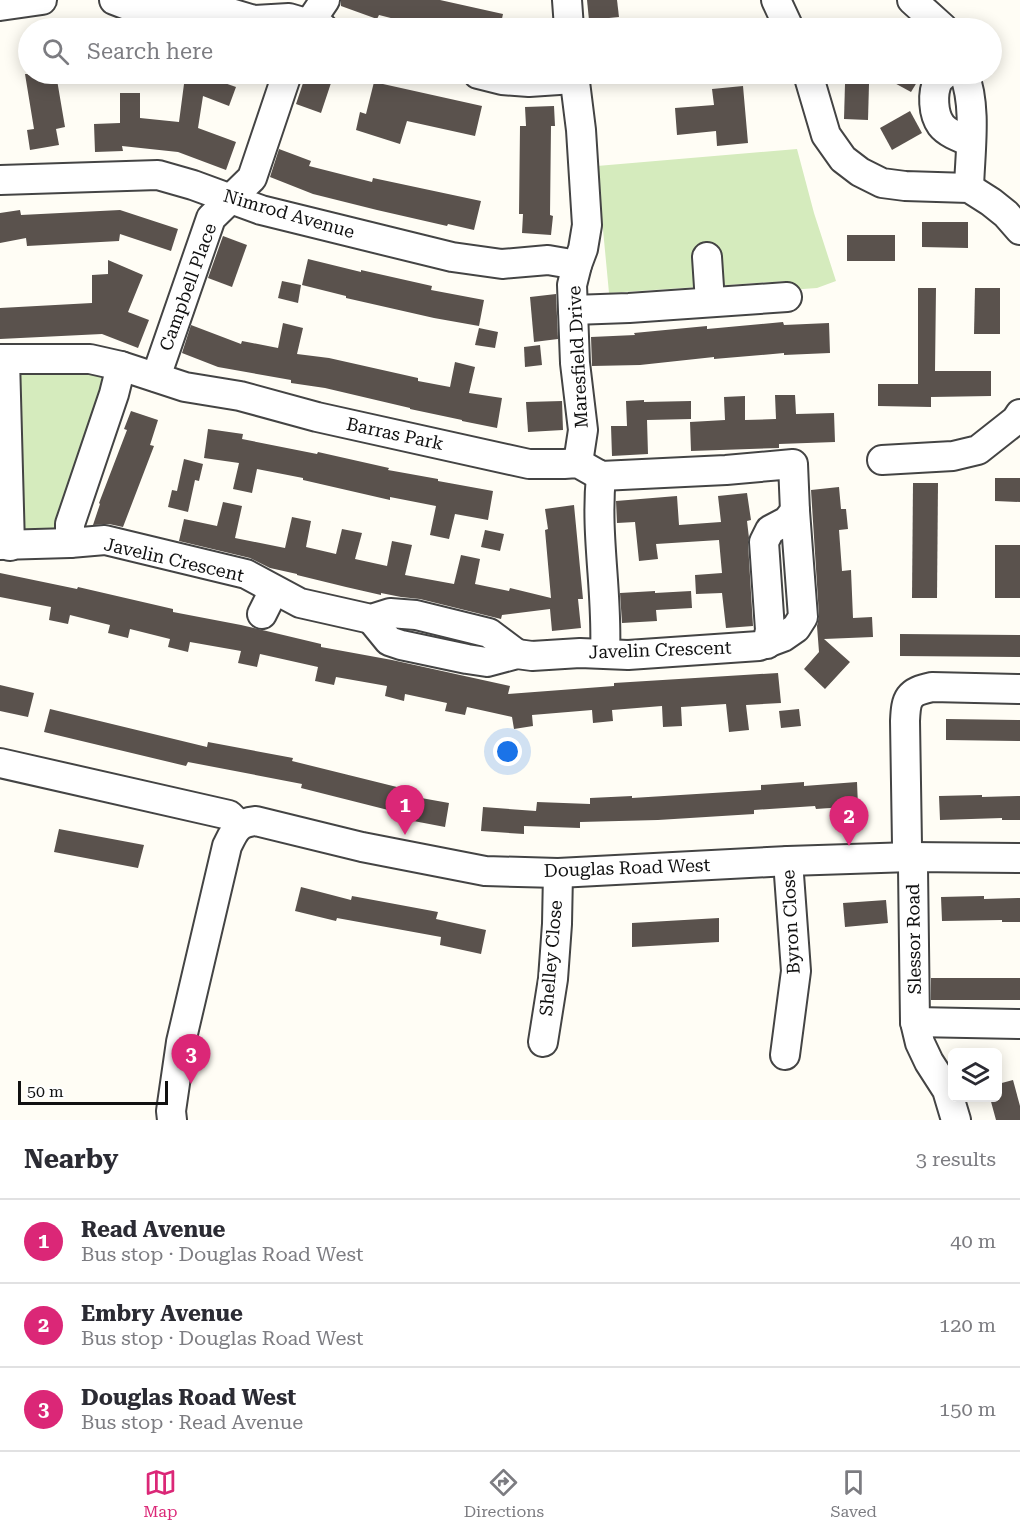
<!DOCTYPE html>
<meta charset="utf-8">
<style>
:root{--surface:#fff;--page:#f2f2f3;--text:#2b2b33;--muted:#7c7c81;--line:#e1e1e2;--accent:#db2777}
body{margin:0;font-family:"Roboto Serif",serif;background:var(--page);color:var(--text)}
.controls{position:absolute;right:18px;bottom:18px;display:grid;overflow:hidden;border-radius:9px;box-shadow:0 3px 15px #0003}
.controls button{width:54px;height:54px;display:grid;place-items:center;padding:0;border:0;border-bottom:2px solid var(--line);background:var(--surface);color:var(--text);font:30px sans-serif}
.scale{position:absolute;left:18px;bottom:15px;width:150px;box-sizing:border-box;padding-left:6px;border:3px solid #111;border-top:0;font-size:16px;line-height:21px;white-space:nowrap;color:#111;-webkit-text-stroke:4px #fff;paint-order:stroke}
.you{position:absolute;left:508px;top:752px;width:21px;height:21px;margin:-15px;border:4px solid #fff;border-radius:50%;background:#1a73e8;box-shadow:0 0 0 9px #1a73e833}
.badge{display:grid;place-items:center;width:39px;height:39px;border-radius:50%;background:var(--accent);color:#fff;font-size:20px;font-weight:700}
.pin{position:absolute;translate:-50% -50px;filter:drop-shadow(0 2px 3px #0008)}
.pin::after{content:'';position:absolute;top:32px;width:21px;height:18px;background:inherit;clip-path:polygon(0 0,100% 0,50% 100%)}
.list{margin:0;padding:0;list-style:none}
h2{display:flex;justify-content:space-between;align-items:center;height:78px;margin:0;padding:0 24px;font-size:26px}
h2 small{font-size:20px;font-weight:400;color:var(--muted)}
.list li{display:grid;grid-template-columns:39px 1fr auto;gap:18px;align-items:center;box-sizing:border-box;height:84px;padding:0 24px;border-top:2px solid var(--line)}
.list b{display:block;font-size:22px;white-space:nowrap}
.list p{margin:0;font-size:20px;white-space:nowrap;color:var(--muted)}
.list em{font-size:20px;font-style:normal;color:var(--muted)}
.icon{flex:none;width:33px;height:33px;fill:none;stroke:currentColor;stroke-width:2;stroke-linecap:round;stroke-linejoin:round}
.map{position:relative;flex:none;width:1020px;height:1120px;overflow:hidden}
.search{position:absolute;background:var(--surface);box-shadow:0 3px 15px #0003;left:18px;right:18px;top:18px;height:66px;display:flex;align-items:center;gap:15px;box-sizing:border-box;padding:0 21px;border-radius:33px;color:var(--muted);font-size:22px}
.sheet{height:330px;background:var(--surface)}
nav{display:flex;justify-content:space-around;align-items:center;box-sizing:border-box;height:84px;border-top:2px solid var(--line);background:var(--surface);font-size:16px;color:var(--muted)}
nav a{display:grid;justify-items:center;gap:3px}
nav .on{color:var(--accent)}
.map>svg:first-child{display:block}
.green{fill:#d5ebbd}
.building{fill:#5a524d}
.lines{fill:none;stroke-linecap:round;stroke-linejoin:round}
.minor-casing{stroke:#444;stroke-width:32}
.minor{stroke:#fff;stroke-width:28}
.labels{text-anchor:middle;stroke-width:6;stroke-linejoin:round;paint-order:stroke}
.street-label{font-size:18px;fill:#111;stroke:#fff}
</style>
<div class="map">
<svg width="1020" height="1120" viewBox="0 0 1020 1120">
<rect width="100%" height="100%" fill="#fffdf5"/>
<g class="green">
<path d="M 797,149 L 814,213 L 836,281 L 817,288 L 789,290 L 788,281 L 609,293 L 597,166 Z"/>
<path d="M 96,369 L 101,377 L 102,392 L 54,530 L 22,532 L 19,377 L 26,371 Z"/>
</g>
<g class="building">
<path d="M 341,0 L 440,0 L 503,14 L 500,28 L 430,28 L 379,15 L 377,19 L 341,6 Z"/>
<path d="M 587,0 L 617,0 L 619,17 L 589,20 Z"/>
<path d="M 25,74 L 56,74 L 65,127 L 56,129 L 59,145 L 30,150 L 27,130 L 34,129 Z"/>
<path d="M 184,74 L 199,74 L 236,87 L 229,106 L 203,96 L 198,128 L 236,142 L 226,170 L 178,152 L 122,146 L 123,151 L 95,152 L 94,124 L 120,123 L 120,93 L 140,93 L 140,118 L 179,122 L 184,84 Z"/>
<path d="M 306,74 L 334,74 L 321,113 L 296,104 Z"/>
<path d="M 878,74 L 922,74 L 911,92 Z"/>
<path d="M 374,82 L 482,106 L 475,136 L 407,121 L 400,144 L 356,130 L 360,112 L 366,114 Z"/>
<path d="M 845,84 L 869,84 L 868,120 L 844,119 Z"/>
<path d="M 743,86 L 748,143 L 717,146 L 716,131 L 677,135 L 675,108 L 714,105 L 712,89 Z"/>
<path d="M 554,106 L 555,126 L 551,126 L 550,215 L 553,216 L 551,235 L 522,233 L 523,214 L 519,214 L 520,126 L 526,126 L 525,107 Z"/>
<path d="M 910,111 L 922,133 L 892,150 L 880,128 Z"/>
<path d="M 279,149 L 311,161 L 309,166 L 372,182 L 373,178 L 481,201 L 474,230 L 448,224 L 447,226 L 377,210 L 313,194 L 270,177 Z"/>
<path d="M 20,210 L 21,215 L 120,210 L 178,229 L 171,251 L 120,234 L 119,241 L 27,246 L 26,238 L 0,243 L 0,213 Z"/>
<path d="M 922,222 L 968,222 L 968,248 L 922,247 Z"/>
<rect x="847" y="235" width="48" height="26"/>
<path d="M 223,236 L 247,245 L 232,287 L 208,278 Z"/>
<path d="M 308,259 L 361,272 L 361,270 L 432,286 L 431,290 L 484,300 L 479,326 L 434,318 L 346,298 L 346,296 L 302,285 Z"/>
<path d="M 108,260 L 143,275 L 128,312 L 149,320 L 138,348 L 102,334 L 0,339 L 0,308 L 92,303 L 92,275 L 108,274 Z"/>
<path d="M 282,281 L 301,285 L 298,303 L 278,298 Z"/>
<path d="M 918,288 L 936,288 L 935,371 L 991,371 L 991,396 L 931,397 L 931,407 L 878,406 L 878,384 L 918,384 Z"/>
<path d="M 975,288 L 1000,288 L 1000,334 L 974,334 Z"/>
<path d="M 556,294 L 558,339 L 534,342 L 530,297 Z"/>
<path d="M 783,322 L 784,325 L 829,323 L 830,353 L 784,355 L 784,353 L 714,359 L 714,357 L 640,365 L 592,366 L 591,337 L 635,335 L 634,333 L 707,326 L 707,329 Z"/>
<path d="M 283,323 L 303,328 L 297,354 L 329,358 L 418,378 L 418,381 L 450,387 L 455,362 L 475,367 L 469,393 L 502,398 L 497,428 L 462,421 L 462,420 L 410,409 L 410,408 L 325,388 L 291,383 L 291,380 L 218,367 L 182,353 L 191,325 L 241,344 L 242,341 L 278,348 Z"/>
<path d="M 479,328 L 498,332 L 495,348 L 475,345 Z"/>
<path d="M 540,345 L 542,365 L 525,367 L 524,347 Z"/>
<path d="M 775,395 L 795,395 L 796,414 L 834,413 L 835,442 L 779,444 L 779,448 L 691,451 L 690,422 L 725,420 L 724,397 L 745,396 L 745,420 L 776,419 Z"/>
<path d="M 644,400 L 644,402 L 691,401 L 691,419 L 647,420 L 648,454 L 612,456 L 611,426 L 627,426 L 626,401 Z"/>
<path d="M 562,401 L 563,430 L 528,432 L 526,402 Z"/>
<path d="M 131,411 L 158,420 L 150,445 L 154,446 L 123,527 L 109,524 L 93,525 L 100,504 L 99,503 L 127,430 L 124,429 Z"/>
<path d="M 208,429 L 243,434 L 242,439 L 317,454 L 318,452 L 389,468 L 388,470 L 438,479 L 438,481 L 493,491 L 488,520 L 455,514 L 449,539 L 430,535 L 436,506 L 390,497 L 390,500 L 303,480 L 303,478 L 257,469 L 252,493 L 233,489 L 239,463 L 204,458 Z"/>
<path d="M 184,459 L 203,464 L 199,481 L 195,480 L 188,512 L 168,507 L 172,490 L 177,491 Z"/>
<path d="M 995,478 L 1020,478 L 1020,502 L 995,501 Z"/>
<path d="M 913,483 L 938,483 L 937,598 L 912,598 Z"/>
<path d="M 839,487 L 841,509 L 846,509 L 848,529 L 839,530 L 842,571 L 851,570 L 853,618 L 872,617 L 873,637 L 824,639 L 850,662 L 825,689 L 804,669 L 819,652 L 817,626 L 819,616 L 811,490 Z"/>
<path d="M 747,493 L 751,520 L 747,521 L 749,538 L 748,543 L 753,626 L 726,628 L 722,593 L 696,594 L 695,575 L 722,573 L 719,540 L 656,544 L 658,559 L 639,561 L 635,522 L 617,523 L 616,501 L 677,496 L 679,525 L 721,522 L 718,496 Z"/>
<path d="M 223,502 L 242,506 L 235,538 L 285,548 L 292,517 L 311,521 L 306,547 L 336,554 L 342,529 L 362,533 L 355,559 L 387,566 L 392,541 L 412,545 L 405,575 L 454,584 L 461,555 L 480,559 L 475,584 L 509,591 L 510,588 L 551,598 L 545,530 L 548,529 L 545,509 L 574,505 L 583,599 L 578,599 L 581,628 L 552,631 L 550,609 L 502,615 L 501,619 L 420,599 L 401,597 L 381,593 L 381,595 L 346,587 L 297,575 L 297,574 L 270,568 L 250,558 L 179,541 L 184,519 L 217,526 Z"/>
<path d="M 485,530 L 504,534 L 500,551 L 481,547 Z"/>
<rect x="995" y="545" width="25" height="53"/>
<path d="M 0,573 L 77,589 L 78,587 L 173,609 L 173,612 L 241,625 L 321,644 L 321,647 L 392,660 L 510,686 L 508,694 L 614,686 L 614,683 L 778,673 L 781,703 L 746,705 L 749,730 L 729,732 L 726,704 L 681,707 L 682,726 L 663,727 L 662,706 L 612,710 L 613,721 L 593,723 L 592,710 L 532,715 L 533,726 L 514,729 L 512,717 L 467,707 L 465,715 L 445,711 L 447,703 L 405,694 L 404,701 L 385,696 L 387,686 L 336,677 L 334,685 L 315,681 L 318,667 L 260,654 L 257,667 L 238,663 L 241,651 L 190,642 L 188,652 L 168,647 L 170,639 L 130,629 L 128,638 L 108,633 L 110,625 L 70,615 L 68,624 L 49,620 L 51,607 L 0,597 Z"/>
<path d="M 655,591 L 655,593 L 691,591 L 692,608 L 656,610 L 657,621 L 622,623 L 620,593 Z"/>
<path d="M 900,634 L 1020,635 L 1020,657 L 900,656 Z"/>
<path d="M 0,685 L 34,693 L 28,717 L 0,711 Z"/>
<path d="M 50,709 L 207,747 L 208,742 L 293,758 L 292,761 L 401,788 L 399,794 L 449,803 L 445,827 L 403,819 L 404,814 L 301,788 L 302,784 L 188,762 L 186,766 L 44,732 Z"/>
<path d="M 799,709 L 801,726 L 781,728 L 779,711 Z"/>
<path d="M 946,719 L 1020,720 L 1020,741 L 946,740 Z"/>
<path d="M 804,782 L 804,786 L 857,782 L 858,806 L 816,809 L 815,806 L 754,810 L 754,814 L 658,820 L 580,822 L 580,828 L 524,826 L 524,834 L 481,831 L 483,807 L 536,811 L 537,802 L 590,804 L 590,798 L 632,796 L 632,798 L 761,790 L 761,785 Z"/>
<path d="M 982,795 L 982,797 L 1020,796 L 1020,820 L 1002,820 L 1002,818 L 940,820 L 939,796 Z"/>
<path d="M 59,829 L 144,845 L 138,868 L 54,852 Z"/>
<path d="M 301,887 L 351,900 L 352,896 L 438,912 L 436,919 L 486,930 L 481,954 L 440,945 L 441,937 L 337,918 L 336,921 L 295,911 Z"/>
<path d="M 984,896 L 984,899 L 1020,898 L 1020,922 L 1002,922 L 1002,920 L 942,921 L 941,897 Z"/>
<path d="M 886,900 L 888,923 L 845,927 L 843,903 Z"/>
<path d="M 719,918 L 719,942 L 632,947 L 632,923 Z"/>
<rect x="931" y="978" width="89" height="22"/>
<path d="M 1013,1080 L 1020,1106 L 1020,1120 L 996,1120 L 990,1098 L 998,1098 L 998,1084 Z"/>
</g>
<g class="lines">
<g class="minor-casing">
<g id="minor">
<path d="M 114,0 L 127,5 L 178,4 L 196,6 L 227,12 L 254,20 L 289,18 L 323,28"/>
<path d="M 567,0 L 569,28"/>
<path d="M 776,0 L 789,28"/>
<path d="M 912,0 L 943,28"/>
<path d="M 0,6 L 42,0"/>
<path d="M 306,28 L 325,0"/>
<path d="M 478,74 L 502,80 L 529,82 L 574,79"/>
<path d="M 574,74 L 581,130 L 587,225 L 583,249 L 577,265 L 572,285 L 575,363 L 583,430 L 578,463"/>
<path d="M 808,74 L 826,135 L 843,159 L 860,172 L 882,183 L 905,186 L 969,188 L 991,202 L 1006,214 L 1020,230"/>
<path d="M 945,74 C 943,76 940,78 938,81 C 932,93 933,114 941,125 C 947,133 961,138 971,142"/>
<path d="M 964,74 C 977,106 970,152 969,188"/>
<path d="M 0,180 L 158,175 L 193,185 L 261,210 L 452,257 L 502,264 L 548,260 L 577,265"/>
<path d="M 707,257 L 710,302"/>
<path d="M 573,310 L 629,308 L 787,297"/>
<path d="M 0,359 L 90,359 L 121,366 L 185,387 L 240,396 L 317,417 L 529,464 L 564,464 L 578,463 L 601,476 L 726,470 L 793,464 L 795,511 L 803,617 L 796,628 L 783,637 L 759,646 L 628,655 L 580,653 L 532,656 L 517,654 L 487,662 L 467,659 L 401,645 L 389,641 L 371,619"/>
<path d="M 5,359 L 10,546"/>
<path d="M 156,377 L 211,218 L 252,178 L 287,74"/>
<path d="M 882,460 L 953,456 L 978,450 L 1016,420 L 1020,414"/>
<path d="M 601,476 C 595,535 608,594 605,653"/>
<path d="M 70,543 L 70,524 L 114,394 L 121,366"/>
<path d="M 0,545 L 70,543 L 105,540 L 246,574 L 300,603 L 371,619 L 390,613 L 416,615 L 489,633 L 517,654"/>
<path d="M 262,614 L 274,590"/>
<path d="M 767,644 L 770,630 L 764,542 L 770,530 L 787,521 L 795,511"/>
<path d="M 0,763 L 229,815 L 239,825"/>
<path d="M 915,1022 L 1020,1024"/>
<path d="M 543,1042 L 553,979 L 557,924 L 558,873"/>
<path d="M 785,1055 L 796,971 L 788,861"/>
<path d="M 172,1120 L 171,1111 L 181,1042 L 227,846 C 235,830 237,823 256,821 L 362,847 L 485,871 L 558,873 L 788,861 L 911,857 L 1020,858"/>
<path d="M 956,1120 L 947,1090 L 929,1062 L 920,1043 L 915,1022 L 913,868 L 907,845 L 905,721 C 906,698 908,692 932,687 L 1020,689"/>
</g>
</g>
<use href="#minor" class="minor"/>
</g>
<g class="labels">
<g class="street-label">
<text transform="translate(289 214) rotate(16)" y="6">Nimrod Avenue</text>
<text transform="translate(188 287) rotate(-70)" y="6">Campbell Place</text>
<text transform="translate(578 357) rotate(-93)" y="6">Maresfield Drive</text>
<text transform="translate(395 434) rotate(12)" y="6">Barras Park</text>
<text transform="translate(174 560) rotate(13)" y="6">Javelin Crescent</text>
<text transform="translate(660 650) rotate(-2)" y="6">Javelin Crescent</text>
<text transform="translate(627 868) rotate(-2)" y="6">Douglas Road West</text>
<text transform="translate(791 922) rotate(-93)" y="6">Byron Close</text>
<text transform="translate(914 939) rotate(-91)" y="6">Slessor Road</text>
<text transform="translate(551 958) rotate(-85)" y="6">Shelley Close</text>
</g>
</g>
</svg>
<div class="controls">
<button><svg class="icon" aria-label="layers" viewBox="0 0 24 24"><path d="M12 4l9 5-9 5-9-5zM3 14l9 5 9-5"/></svg></button>
</div>
<div class="scale">50 m</div>
<div class="you"></div>
<div class="pin badge" style="left:405px;top:835px">1</div>
<div class="pin badge" style="left:849px;top:846px">2</div>
<div class="pin badge" style="left:191px;top:1084px">3</div>
<div class="search"><svg class="icon" aria-label="search" viewBox="0 0 24 24"><circle cx="10" cy="10" r="6"/><path d="M15 15l6 6"/></svg>Search here</div>
</div>
<section class="sheet">
<h2>Nearby<small>3 results</small></h2>
<ul class="list">
<li><span class="badge">1</span><div><b>Read Avenue</b><p>Bus stop · Douglas Road West</p></div><em>40 m</em></li>
<li><span class="badge">2</span><div><b>Embry Avenue</b><p>Bus stop · Douglas Road West</p></div><em>120 m</em></li>
<li><span class="badge">3</span><div><b>Douglas Road West</b><p>Bus stop · Read Avenue</p></div><em>150 m</em></li>
</ul>
</section>
<nav>
<a class="on"><svg class="icon" aria-label="map" viewBox="0 0 24 24"><path d="M3 6l6-2 6 2 6-2v14l-6 2-6-2-6 2zM9 4v14M15 6v14"/></svg>Map</a>
<a><svg class="icon" aria-label="directions" viewBox="0 0 24 24"><path d="M12 3l9 9-9 9-9-9zM9 14v-3h6M13 9l2 2-2 2"/></svg>Directions</a>
<a><svg class="icon" aria-label="saved" viewBox="0 0 24 24"><path d="M7 4h10v16l-5-4-5 4z"/></svg>Saved</a>
</nav>
